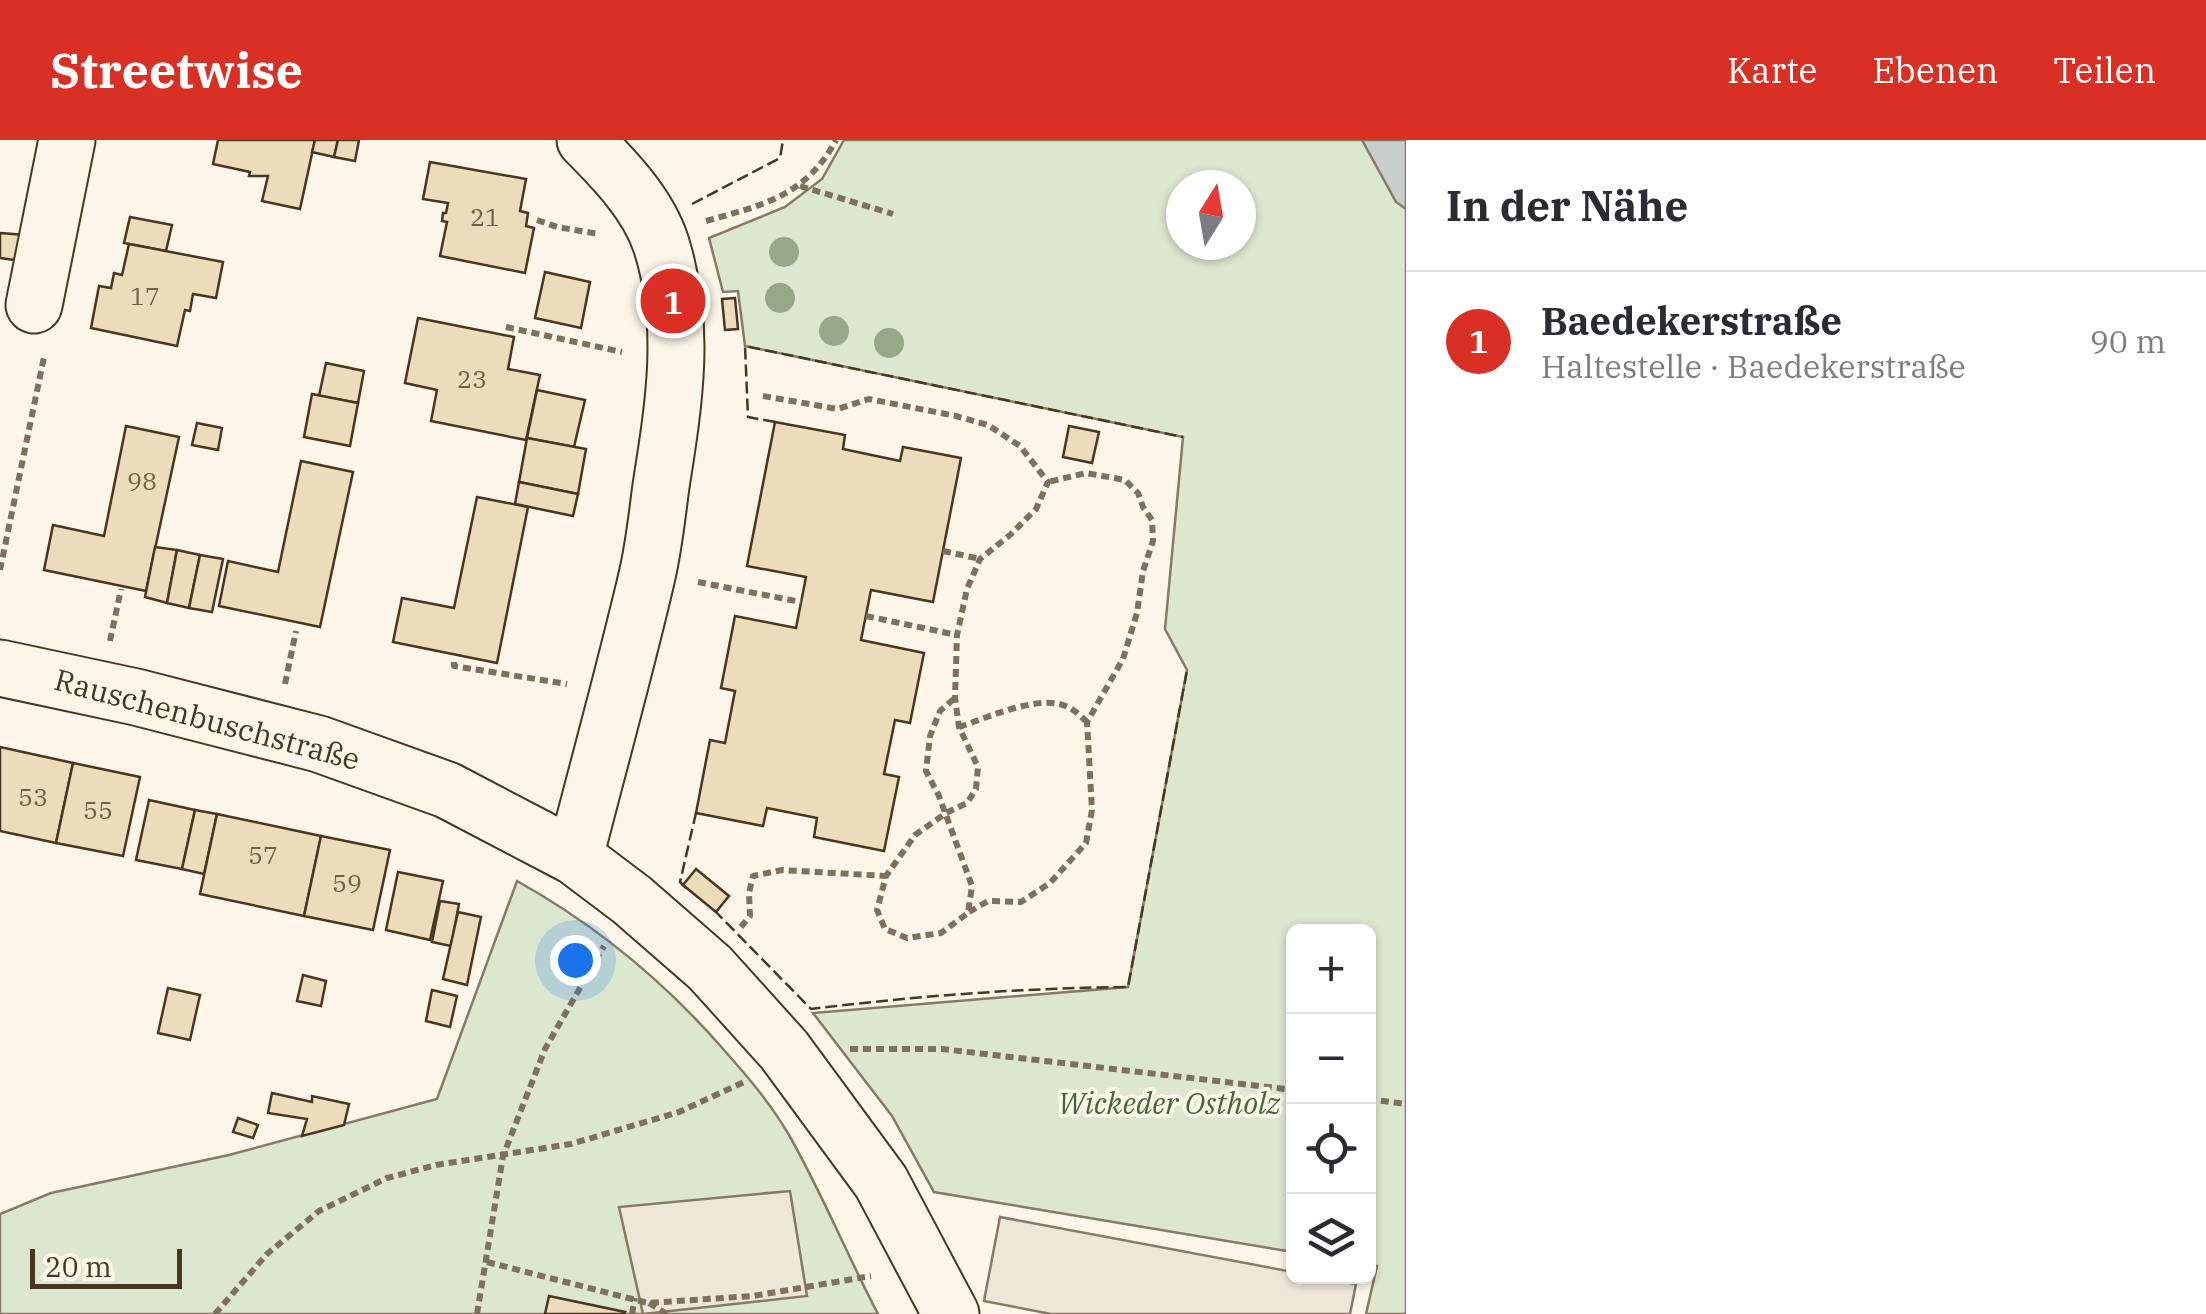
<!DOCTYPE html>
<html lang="de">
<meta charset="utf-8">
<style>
:root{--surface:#fff;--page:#f7f7f7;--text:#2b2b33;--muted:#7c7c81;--line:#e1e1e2;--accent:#d93025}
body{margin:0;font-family:"IBM Plex Serif",serif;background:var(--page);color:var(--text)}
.controls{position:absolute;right:30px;bottom:30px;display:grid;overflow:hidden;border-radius:15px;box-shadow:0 2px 8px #0004}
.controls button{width:90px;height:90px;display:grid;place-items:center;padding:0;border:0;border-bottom:2px solid var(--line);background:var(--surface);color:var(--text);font:50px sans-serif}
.compass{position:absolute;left:1166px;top:30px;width:90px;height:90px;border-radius:50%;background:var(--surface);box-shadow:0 2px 8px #0004;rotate:11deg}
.scale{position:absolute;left:30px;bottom:25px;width:152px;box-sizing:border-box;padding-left:10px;border:5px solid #4a3520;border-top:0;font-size:28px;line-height:35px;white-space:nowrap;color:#4a3520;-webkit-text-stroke:8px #fbf6e9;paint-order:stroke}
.you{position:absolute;left:575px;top:820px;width:35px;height:35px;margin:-25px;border:8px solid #fff;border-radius:50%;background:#1a73e8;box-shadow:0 0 0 15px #1a73e833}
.badge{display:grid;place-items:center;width:65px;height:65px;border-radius:50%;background:var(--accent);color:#fff;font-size:32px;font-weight:700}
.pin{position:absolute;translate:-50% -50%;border:5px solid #fff;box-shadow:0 2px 10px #0006}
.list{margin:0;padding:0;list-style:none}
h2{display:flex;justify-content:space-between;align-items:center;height:130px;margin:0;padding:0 40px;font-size:42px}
h2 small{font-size:32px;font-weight:400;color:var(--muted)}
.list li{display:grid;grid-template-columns:65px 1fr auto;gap:30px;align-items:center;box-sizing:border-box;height:140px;padding:0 40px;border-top:2px solid var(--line)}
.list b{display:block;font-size:38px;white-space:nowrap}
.list p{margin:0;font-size:32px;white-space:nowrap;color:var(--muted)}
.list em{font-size:32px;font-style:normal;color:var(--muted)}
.icon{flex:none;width:55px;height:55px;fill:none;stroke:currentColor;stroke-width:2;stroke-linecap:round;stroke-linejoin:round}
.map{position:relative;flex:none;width:1406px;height:1174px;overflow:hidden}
header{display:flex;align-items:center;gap:60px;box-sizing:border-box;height:140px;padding:0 50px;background:var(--accent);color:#fff}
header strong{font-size:48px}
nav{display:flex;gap:55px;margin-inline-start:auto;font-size:35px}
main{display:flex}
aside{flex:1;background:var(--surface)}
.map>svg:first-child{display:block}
.green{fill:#dce7d0;stroke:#887966;stroke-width:2.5;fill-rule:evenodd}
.parking{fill:#ede7d9;stroke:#887966;stroke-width:2.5}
.water{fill:#c9cecd;stroke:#887966;stroke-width:2.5}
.building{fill:#ecdcbc;stroke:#4a3520;stroke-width:2.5}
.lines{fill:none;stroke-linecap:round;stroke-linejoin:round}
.minor-casing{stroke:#4a3520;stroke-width:59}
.path{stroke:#7f6f5c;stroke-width:6;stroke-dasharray:8 5;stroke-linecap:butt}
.minor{stroke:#fbf6e9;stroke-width:55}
.fence{stroke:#4a3520;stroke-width:2.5;stroke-dasharray:12 5;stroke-linecap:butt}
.tree{fill:#96a887}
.labels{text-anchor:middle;stroke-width:8;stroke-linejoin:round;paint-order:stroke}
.number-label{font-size:25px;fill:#725f47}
.street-label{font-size:30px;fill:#4a3520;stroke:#fbf6e9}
.park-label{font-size:30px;font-style:italic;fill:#436837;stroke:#fbf6e9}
</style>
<header>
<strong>Streetwise</strong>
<nav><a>Karte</a><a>Ebenen</a><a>Teilen</a></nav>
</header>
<main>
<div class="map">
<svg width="1406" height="1174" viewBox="0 0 1406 1174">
<rect width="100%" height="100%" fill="#fbf6e9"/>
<g class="green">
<path d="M 844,0 L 1406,0 L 1406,1174 L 1366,1174 L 1377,1126 L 1368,1124 L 1368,792 L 1294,792 L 1293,1112 L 934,1052 L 892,976 L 813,873 L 1128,847 L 1187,530 L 1165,489 L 1183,297 L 745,206 L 738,151 L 723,152 L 709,98 L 785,67 L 822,39 ZM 1181,45 L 1241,45 L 1241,105 L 1181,105 Z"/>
<path d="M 517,741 C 596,785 665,842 724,910 C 748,937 771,964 789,995 C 822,1053 847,1115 878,1174 L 0,1174 L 0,1074 L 51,1053 L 229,1015 L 437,959 Z"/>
</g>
<g class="parking">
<path d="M 790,1051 L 807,1156 L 643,1174 L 619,1067 Z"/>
<path d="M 1000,1077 L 1293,1132 L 1294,1136 L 1316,1137 L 1356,1144 L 1350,1174 L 1051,1174 L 984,1161 Z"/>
</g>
<path class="water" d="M 1362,0 L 1406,0 L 1406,69 L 1396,62 Z"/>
<g class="building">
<path d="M 218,0 L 315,0 L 300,69 L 262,61 L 268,36 L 249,36 L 250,32 L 213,24 Z"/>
<path d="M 315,0 L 338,0 L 334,17 L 312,12 Z"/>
<path d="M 338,0 L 359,0 L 355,21 L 334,17 Z"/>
<path d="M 430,22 L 526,39 L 520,71 L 528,73 L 526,86 L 534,88 L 525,133 L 440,116 L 447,82 L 442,81 L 443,73 L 446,73 L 448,63 L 423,59 Z"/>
<path d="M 130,77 L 172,85 L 166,111 L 124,103 Z"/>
<path d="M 0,93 L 25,95 L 22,121 L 0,118 Z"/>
<path d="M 129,104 L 223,122 L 216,158 L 193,154 L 190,171 L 185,170 L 177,206 L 91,188 L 99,146 L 111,148 L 114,133 L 122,135 Z"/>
<path d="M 545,132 L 590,142 L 581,188 L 535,178 Z"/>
<path d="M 735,158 L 738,189 L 725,190 L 722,159 Z"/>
<path d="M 418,178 L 514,197 L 508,229 L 540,235 L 526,300 L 431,281 L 437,250 L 405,243 Z"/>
<path d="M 326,223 L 364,231 L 358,263 L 319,256 Z"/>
<path d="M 537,250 L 585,260 L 574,307 L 527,298 Z"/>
<path d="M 312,254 L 358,263 L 350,306 L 304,297 Z"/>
<path d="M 775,282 L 845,295 L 843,309 L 900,321 L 903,307 L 961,318 L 933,462 L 871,450 L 861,500 L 924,513 L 910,583 L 895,580 L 884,634 L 899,637 L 884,711 L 814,697 L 817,678 L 767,668 L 763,686 L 696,673 L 710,600 L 725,603 L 735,551 L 721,548 L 735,476 L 796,488 L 806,437 L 747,426 Z"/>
<path d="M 197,283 L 222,288 L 218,310 L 192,305 Z"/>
<path d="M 126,286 L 179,297 L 146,451 L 44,430 L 53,385 L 104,396 Z"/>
<path d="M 1069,286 L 1099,292 L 1092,323 L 1063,317 Z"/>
<path d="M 527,298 L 586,309 L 578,354 L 519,342 Z"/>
<path d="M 301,321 L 353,332 L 320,487 L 219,466 L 228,421 L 278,432 Z"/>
<path d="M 519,342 L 578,354 L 573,376 L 515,364 Z"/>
<path d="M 477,357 L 528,367 L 497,523 L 393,502 L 402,458 L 454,468 Z"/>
<path d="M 155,407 L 177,410 L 167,463 L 145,457 Z"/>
<path d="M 177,410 L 200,415 L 189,468 L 167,463 Z"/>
<path d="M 200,415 L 223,419 L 212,472 L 189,468 Z"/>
<path d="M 0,607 L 73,623 L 56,703 L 0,691 Z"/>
<path d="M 73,623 L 140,637 L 123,716 L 56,703 Z"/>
<path d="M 149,660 L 195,670 L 182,729 L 136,720 Z"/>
<path d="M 195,670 L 217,674 L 204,734 L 182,729 Z"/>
<path d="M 217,674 L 321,696 L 304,776 L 200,754 Z"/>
<path d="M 321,696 L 390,710 L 373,790 L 304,776 Z"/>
<path d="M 696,729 L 729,756 L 716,772 L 683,745 Z"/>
<path d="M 398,732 L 443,741 L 430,800 L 386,790 Z"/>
<path d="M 440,761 L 459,764 L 451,806 L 432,802 Z"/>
<path d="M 458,772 L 481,777 L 467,845 L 443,839 Z"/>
<path d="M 303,835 L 326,841 L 321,866 L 297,861 Z"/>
<path d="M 168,848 L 200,855 L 190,900 L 158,893 Z"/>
<path d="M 432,850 L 457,856 L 450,887 L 426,881 Z"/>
<path d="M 272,953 L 312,962 L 312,956 L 349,964 L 344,985 L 302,996 L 307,979 L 268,973 Z"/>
<path d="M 238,978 L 258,985 L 253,998 L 233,992 Z"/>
<path d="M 549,1156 L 625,1172 L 624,1174 L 545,1174 Z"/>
</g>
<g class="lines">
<g class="minor-casing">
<g id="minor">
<path d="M 34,165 L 67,0"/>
<path d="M 0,528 L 136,557 L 319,604 L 447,650 L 575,717 L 632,760 L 710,828 L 784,910 L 881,1042 L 951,1174"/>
<path d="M 575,717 C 599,623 625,530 647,436 C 654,406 657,376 661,346 C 674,264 687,185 661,104 C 648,64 614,29 585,0"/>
</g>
</g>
<g class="path">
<path d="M 800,46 L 893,74"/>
<path d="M 537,80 L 557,87 L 599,94"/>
<path d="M 706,81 C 763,65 806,56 836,0"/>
<path d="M 506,187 L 622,212"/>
<path d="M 763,256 L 838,269 L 869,259 L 956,276 L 988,285 L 1020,306 L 1048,342 L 1036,369 L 1010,395 L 980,419 L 967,449 L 957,495 L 955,558 L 959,587 L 978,627 L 976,649 L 967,663 L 946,673 L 915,695 L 886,736 L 877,770 L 885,789 L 907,798 L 941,793 L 968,773 L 972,746 L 939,656 L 926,631 L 930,596 L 940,571 L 955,558"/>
<path d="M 943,411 L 980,419"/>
<path d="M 0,430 L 44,217"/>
<path d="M 698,442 L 801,462"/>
<path d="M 866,476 L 957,495"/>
<path d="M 110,501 L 121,449"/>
<path d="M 454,522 L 454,526 L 567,544"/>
<path d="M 285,544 L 296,491"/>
<path d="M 959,587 C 987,578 1040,553 1068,567 C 1075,570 1081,577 1087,582"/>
<path d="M 969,772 L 988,761 L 1021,762 L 1050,743 L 1086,703 L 1092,670 L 1087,582 L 1123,519 L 1137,473 L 1143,431 L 1153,401 L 1152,380 L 1143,367 L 1138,353 L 1125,340 L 1086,333 L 1048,342"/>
<path d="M 741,787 L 750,776 L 749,753 L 753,736 L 782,730 L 886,736"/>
<path d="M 850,909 L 942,909 L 1294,950"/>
<path d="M 1368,959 L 1406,964"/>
<path d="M 487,1122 L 648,1163 L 753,1156 L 871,1136"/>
<path d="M 649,1163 L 667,1174"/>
<path d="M 215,1174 L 267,1114 L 319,1071 L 387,1038 L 436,1025 L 571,1004 L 679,972 L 744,942"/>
<path d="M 477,1174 L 503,1016 L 545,909 L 604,806"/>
<path d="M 632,1174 L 635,1158"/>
</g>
<use href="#minor" class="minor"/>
<g class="fence">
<path d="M 692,64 L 780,18 L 783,0"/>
<path d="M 775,282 L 748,277 L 745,206 L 1183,297"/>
<path d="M 686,748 L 680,742 L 696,673"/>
<path d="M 714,770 L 811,869 C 917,856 1022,848 1128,847 L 1187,530"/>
</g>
</g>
<g class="tree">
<circle cx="784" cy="112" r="15"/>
<circle cx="780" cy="158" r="15"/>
<circle cx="834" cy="191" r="15"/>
<circle cx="889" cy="203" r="15"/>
</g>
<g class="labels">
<g class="number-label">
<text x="485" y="86">21</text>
<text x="145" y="165">17</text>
<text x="472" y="248">23</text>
<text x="142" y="350">98</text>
<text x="33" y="666">53</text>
<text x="98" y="679">55</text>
<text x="263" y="724">57</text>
<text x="347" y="752">59</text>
</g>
<g class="street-label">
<text transform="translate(207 580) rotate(15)" y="10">Rauschenbuschstraße</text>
</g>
<g class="park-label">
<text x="1169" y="974">Wickeder Ostholz</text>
</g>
</g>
</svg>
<div class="controls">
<button>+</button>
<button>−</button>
<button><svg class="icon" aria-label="locate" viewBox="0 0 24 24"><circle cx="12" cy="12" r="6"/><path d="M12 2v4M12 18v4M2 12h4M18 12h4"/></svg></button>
<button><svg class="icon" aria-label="layers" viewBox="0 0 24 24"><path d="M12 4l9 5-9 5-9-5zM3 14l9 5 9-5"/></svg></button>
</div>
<svg class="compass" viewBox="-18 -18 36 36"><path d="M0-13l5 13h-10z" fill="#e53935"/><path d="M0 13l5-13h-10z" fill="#7c7c81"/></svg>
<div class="scale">20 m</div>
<div class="you"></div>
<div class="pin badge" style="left:673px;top:161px">1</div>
</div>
<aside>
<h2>In der Nähe<small></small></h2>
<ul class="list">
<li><span class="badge">1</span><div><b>Baedekerstraße</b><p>Haltestelle · Baedekerstraße</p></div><em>90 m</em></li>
</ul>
</aside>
</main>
